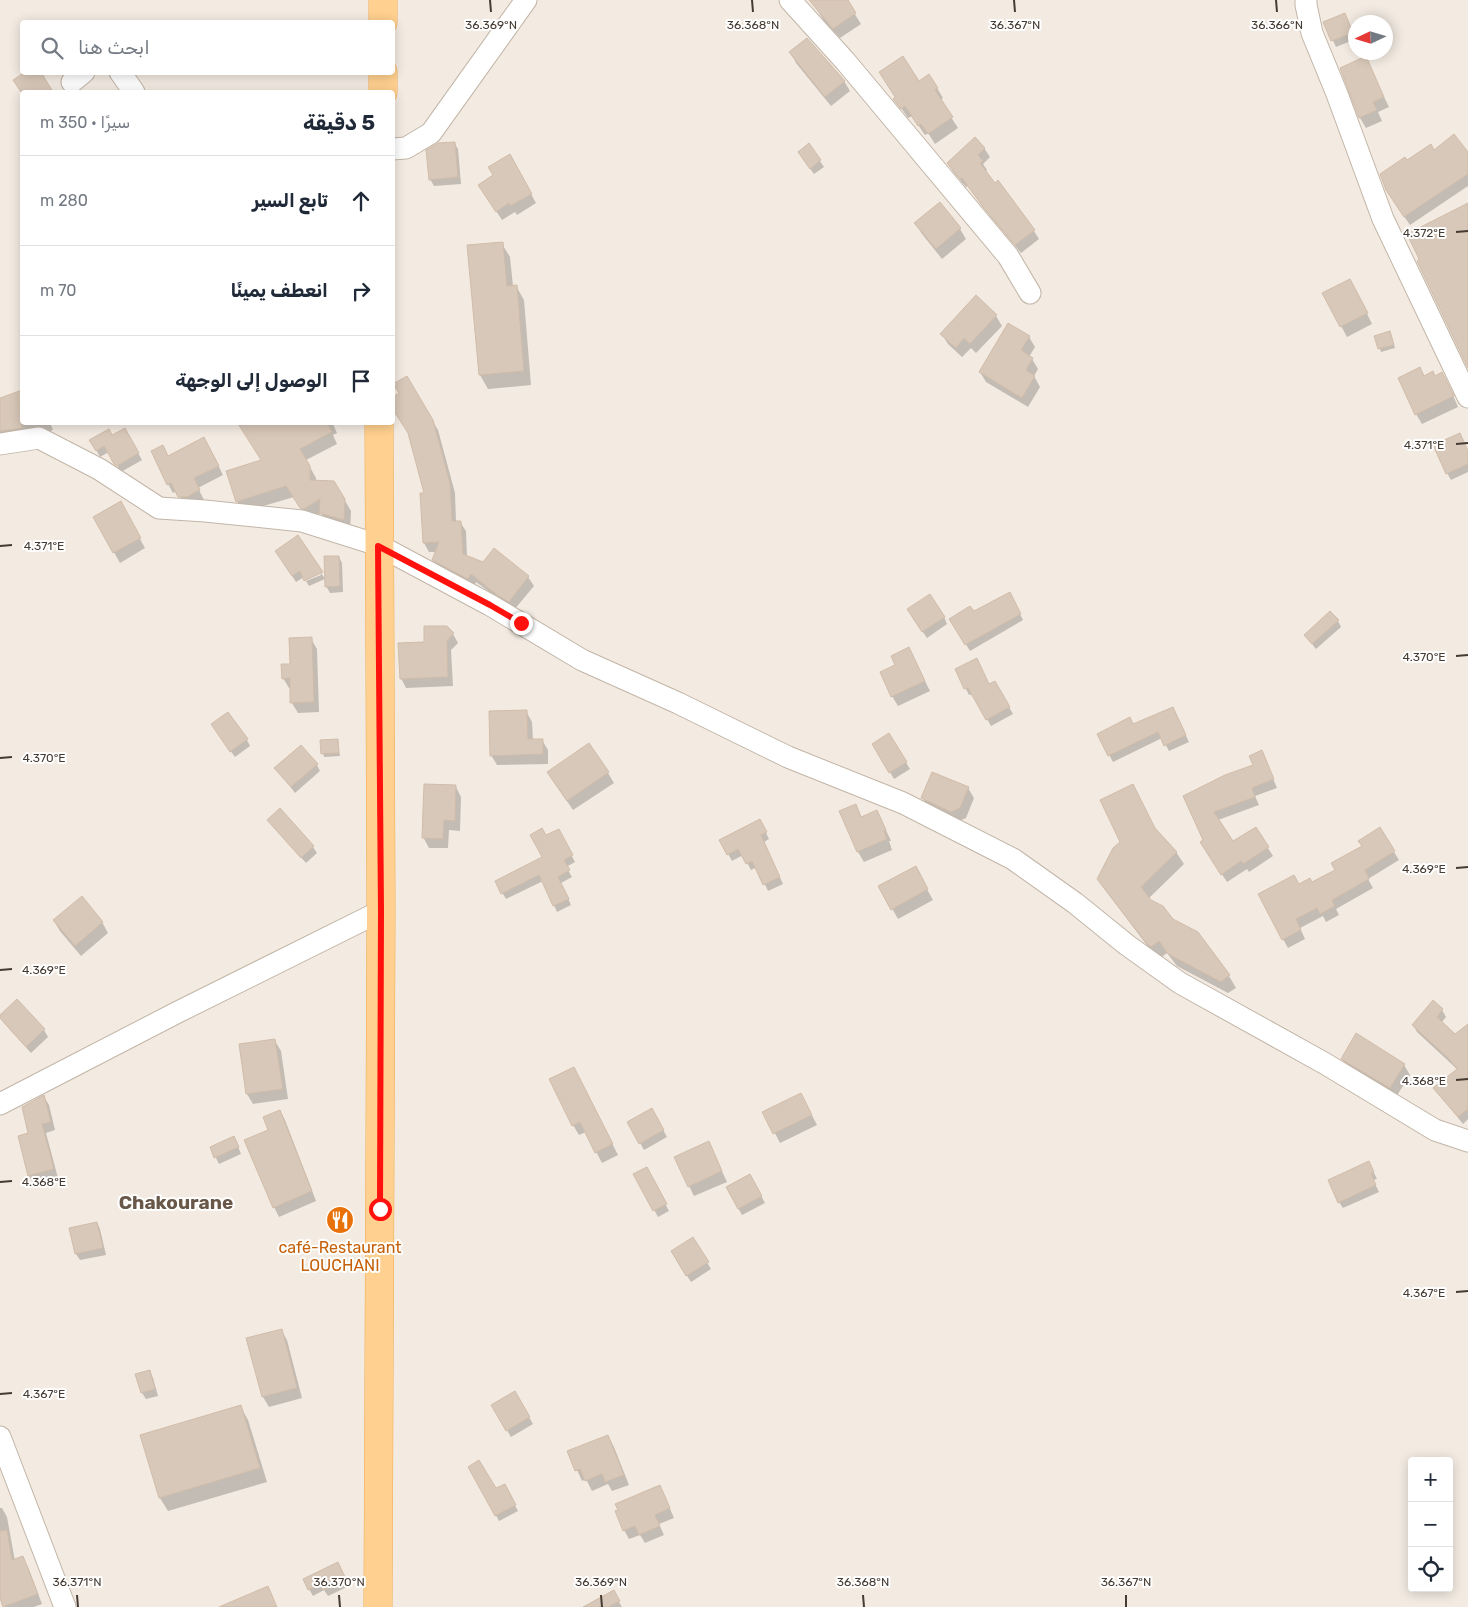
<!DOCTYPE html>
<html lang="ar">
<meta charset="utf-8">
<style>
:root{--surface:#fff;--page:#f6f6f7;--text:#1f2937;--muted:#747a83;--line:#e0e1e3}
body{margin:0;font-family:Rubik,"Noto Naskh Arabic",sans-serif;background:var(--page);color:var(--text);direction:rtl}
.controls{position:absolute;right:15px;bottom:15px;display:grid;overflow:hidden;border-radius:5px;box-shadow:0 2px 12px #0003}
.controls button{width:45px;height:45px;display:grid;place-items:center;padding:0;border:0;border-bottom:1px solid var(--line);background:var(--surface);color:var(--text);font:25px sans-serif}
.compass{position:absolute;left:1348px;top:15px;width:45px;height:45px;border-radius:50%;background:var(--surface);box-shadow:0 2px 12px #0003;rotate:266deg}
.stop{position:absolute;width:15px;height:15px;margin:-11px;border:4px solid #ff110d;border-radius:50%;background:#fff}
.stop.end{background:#ff110d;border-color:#fff;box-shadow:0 1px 5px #0008}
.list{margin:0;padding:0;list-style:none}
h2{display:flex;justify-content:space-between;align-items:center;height:65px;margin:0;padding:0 20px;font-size:21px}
h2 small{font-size:16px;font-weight:400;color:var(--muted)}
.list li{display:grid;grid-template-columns:32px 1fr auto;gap:15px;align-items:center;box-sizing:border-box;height:90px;padding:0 20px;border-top:1px solid var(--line)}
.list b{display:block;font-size:19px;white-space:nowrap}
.list em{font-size:16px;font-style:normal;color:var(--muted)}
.icon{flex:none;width:28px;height:28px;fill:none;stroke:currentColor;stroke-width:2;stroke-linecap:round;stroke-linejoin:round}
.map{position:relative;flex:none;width:1468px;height:1607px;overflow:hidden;direction:ltr}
.search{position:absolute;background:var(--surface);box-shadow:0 2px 12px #0003;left:20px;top:20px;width:375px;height:55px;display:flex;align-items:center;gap:12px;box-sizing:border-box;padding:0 18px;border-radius:5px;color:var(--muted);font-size:19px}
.panel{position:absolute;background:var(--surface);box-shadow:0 2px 12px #0003;left:20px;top:90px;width:375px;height:335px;border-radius:5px;direction:rtl}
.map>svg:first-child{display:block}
.shadow{fill:#0003}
.building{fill:#d8c8b9;stroke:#d1bca9}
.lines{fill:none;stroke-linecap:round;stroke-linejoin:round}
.minor-casing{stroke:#c2b5a7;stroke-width:23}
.major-casing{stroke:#efac54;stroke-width:29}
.minor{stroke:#fff;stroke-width:21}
.major{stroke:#ffd08f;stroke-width:28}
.route{stroke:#ff110d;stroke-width:6}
.ticks{fill:none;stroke:#453b32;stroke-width:2}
.labels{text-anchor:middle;stroke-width:4;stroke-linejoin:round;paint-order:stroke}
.food-label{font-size:16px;fill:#c56008;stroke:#fff}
.quarter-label{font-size:19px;font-weight:bold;fill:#695748;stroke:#fff}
.ticks-label{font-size:12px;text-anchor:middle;fill:#453b32;stroke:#fff;stroke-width:4;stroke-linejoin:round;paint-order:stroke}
</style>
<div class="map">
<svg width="1468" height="1607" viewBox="0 0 1468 1607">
<rect width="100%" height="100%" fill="#f3ebe2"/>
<g class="shadow">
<path d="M 811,0 L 846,0 L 861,24 L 840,38 L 824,21 Z"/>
<path d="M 1345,15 L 1356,39 L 1336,47 L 1325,23 Z"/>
<path d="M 791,53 L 844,81 L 850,91 L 831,106 L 796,63 Z"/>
<path d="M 1365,58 L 1389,107 L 1378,112 L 1382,121 L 1366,128 L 1360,118 L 1341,68 Z"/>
<path d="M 40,72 L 51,92 L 22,93 L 15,80 Z"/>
<path d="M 919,83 L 937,88 L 943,98 L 940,100 L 958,128 L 935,144 L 928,133 L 925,135 L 912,116 L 908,118 L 895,99 Z"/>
<path d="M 454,143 L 458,149 L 461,184 L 434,186 L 430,179 Z"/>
<path d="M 809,145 L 824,167 L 814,174 L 803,159 Z"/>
<path d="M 984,148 L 990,157 L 983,164 L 987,170 L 985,172 L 1034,231 L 1039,239 L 1021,253 L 990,216 L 968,186 L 966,187 L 954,173 L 948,164 Z"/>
<path d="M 1434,151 L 1468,154 L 1468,186 L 1410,225 L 1392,199 L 1407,162 Z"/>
<path d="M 510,156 L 536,203 L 517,215 L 515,212 L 502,220 L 485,194 L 494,175 Z"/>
<path d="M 939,204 L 960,229 L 966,239 L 942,259 L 922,234 L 916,224 Z"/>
<path d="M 502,244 L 510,257 L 513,286 L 516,286 L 524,300 L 531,385 L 488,389 L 480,375 L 468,247 Z"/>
<path d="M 1356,291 L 1372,324 L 1347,337 L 1324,294 Z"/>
<path d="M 996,316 L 1002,326 L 976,353 L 971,348 L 962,357 L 948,344 L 942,334 Z"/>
<path d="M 1390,333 L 1395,348 L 1381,352 L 1376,337 Z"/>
<path d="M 1029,337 L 1035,347 L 1029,357 L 1032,359 L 1038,369 L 1034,376 L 1040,387 L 1028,407 L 986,382 L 980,372 Z"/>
<path d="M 1420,369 L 1425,377 L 1435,377 L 1448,384 L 1458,407 L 1422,424 L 1416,414 Z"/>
<path d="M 406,377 L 438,430 L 455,493 L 456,522 L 460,522 L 466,531 L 467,557 L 528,577 L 534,586 L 514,610 L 476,582 L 474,587 L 439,569 L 434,560 L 437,552 L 429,552 L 424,543 L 425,494 L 401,394 Z"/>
<path d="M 22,391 L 22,422 L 50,422 L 53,430 L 36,436 L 0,442 L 0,399 Z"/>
<path d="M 243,422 L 332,422 L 337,433 L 333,435 L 337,444 L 306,460 L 316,478 L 316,482 L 344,499 L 351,511 L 350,531 L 327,525 L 321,513 L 311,520 L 308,519 L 294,497 L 243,512 L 237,501 L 262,461 Z"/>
<path d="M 125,430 L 142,460 L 121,472 L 109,452 L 100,457 L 91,440 L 112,437 Z"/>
<path d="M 209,447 L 223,475 L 198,488 L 204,500 L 192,506 L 185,505 L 177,491 L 173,493 L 168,484 L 168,457 Z"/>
<path d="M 1468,452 L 1468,472 L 1451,480 L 1447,473 Z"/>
<path d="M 120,503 L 145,548 L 120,563 L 94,517 Z"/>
<path d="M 298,537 L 325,579 L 309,586 L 306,581 L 321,575 L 320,572 L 304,577 L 296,582 L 280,557 Z"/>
<path d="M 339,557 L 342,563 L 343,592 L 330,593 L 326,586 Z"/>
<path d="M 1013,600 L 1023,620 L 970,651 L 951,619 Z"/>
<path d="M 912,616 L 944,617 L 947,624 L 927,638 Z"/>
<path d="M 1338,621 L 1341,627 L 1316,649 L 1305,635 Z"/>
<path d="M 453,634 L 458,643 L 451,650 L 453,686 L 406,688 L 401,678 L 425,643 Z"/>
<path d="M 311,639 L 317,649 L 319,712 L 298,713 L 292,703 L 291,688 L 289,688 L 283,678 Z"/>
<path d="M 909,649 L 930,691 L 898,706 L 892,696 L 897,665 Z"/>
<path d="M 956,669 L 990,686 L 995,683 L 1013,714 L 991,726 L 973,694 L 969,695 Z"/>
<path d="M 526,711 L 532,722 L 533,740 L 542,740 L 548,750 L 548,764 L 497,765 L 491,755 Z"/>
<path d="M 1176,715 L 1189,742 L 1169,751 L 1162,738 L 1113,762 L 1098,734 Z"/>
<path d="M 216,731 L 247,740 L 250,746 L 235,757 Z"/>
<path d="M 889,735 L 910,769 L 894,779 L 874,744 Z"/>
<path d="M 337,740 L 340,756 L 324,757 L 322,742 Z"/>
<path d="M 1262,752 L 1277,788 L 1255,796 L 1259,805 L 1218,820 L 1233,843 L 1255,828 L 1273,856 L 1249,872 L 1247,869 L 1227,882 L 1206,850 L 1204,841 L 1184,797 L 1254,766 Z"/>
<path d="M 317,765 L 320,771 L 295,793 L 276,768 Z"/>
<path d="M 608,773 L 614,783 L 573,810 L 554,782 Z"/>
<path d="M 456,787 L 461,797 L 460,831 L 449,830 L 448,848 L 429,848 L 423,837 Z"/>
<path d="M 968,788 L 974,798 L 966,818 L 957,822 L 928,808 L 923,798 Z"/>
<path d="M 855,805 L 862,818 L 877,811 L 891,841 L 889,841 L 892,850 L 864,862 L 858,852 Z"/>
<path d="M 269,820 L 313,847 L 317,853 L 306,863 L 273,826 Z"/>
<path d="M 760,821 L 769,839 L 764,842 L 783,884 L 768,891 L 757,867 L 751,870 L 743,855 L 732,861 L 721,841 Z"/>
<path d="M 558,831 L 575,862 L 566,867 L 572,877 L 561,883 L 571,905 L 557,912 L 543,881 L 506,899 L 496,882 L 544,858 L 546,837 Z"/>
<path d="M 1176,852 L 1184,864 L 1148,899 L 1229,976 L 1236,988 L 1228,993 L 1177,966 L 1167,953 L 1159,959 L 1155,956 L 1106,891 L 1098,879 Z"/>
<path d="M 1394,852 L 1399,860 L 1368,879 L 1373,888 L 1336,909 L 1339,915 L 1326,922 L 1323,916 L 1300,928 L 1305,939 L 1288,948 L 1283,939 L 1299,885 L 1312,883 L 1336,870 Z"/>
<path d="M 915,868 L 933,900 L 898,919 L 880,887 Z"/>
<path d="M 54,921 L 102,922 L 108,933 L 81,956 L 60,931 Z"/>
<path d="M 17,1001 L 44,1030 L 48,1037 L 31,1053 L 4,1023 L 0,1016 Z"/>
<path d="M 1442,1010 L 1446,1017 L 1441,1023 L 1455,1036 L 1468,1040 L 1468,1119 L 1463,1124 L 1435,1089 L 1458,1070 L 1417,1032 L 1413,1025 Z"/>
<path d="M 275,1041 L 281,1051 L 288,1099 L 253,1104 L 247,1094 L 240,1045 Z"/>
<path d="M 1342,1059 L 1404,1065 L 1410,1075 L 1396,1097 L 1348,1069 Z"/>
<path d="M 579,1079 L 618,1155 L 602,1163 L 586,1132 L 579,1135 L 573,1125 Z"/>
<path d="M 44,1097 L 49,1105 L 55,1130 L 46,1133 L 58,1178 L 34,1184 L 29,1176 L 19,1136 L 30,1134 Z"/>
<path d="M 806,1104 L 817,1125 L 780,1143 L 764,1112 Z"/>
<path d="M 652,1110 L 667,1137 L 644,1150 L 629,1123 Z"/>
<path d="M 280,1111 L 285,1120 L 316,1201 L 279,1217 L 274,1207 L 269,1130 Z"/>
<path d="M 709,1143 L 727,1182 L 694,1196 L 689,1186 Z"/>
<path d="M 237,1144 L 241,1154 L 219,1164 L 211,1148 Z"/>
<path d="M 646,1168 L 669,1211 L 658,1217 L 635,1174 Z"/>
<path d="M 1372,1169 L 1377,1179 L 1373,1180 L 1379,1192 L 1343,1208 L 1339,1202 Z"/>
<path d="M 750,1175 L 765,1203 L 742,1215 L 727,1188 Z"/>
<path d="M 97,1223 L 100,1229 L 106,1255 L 80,1260 L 76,1254 L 71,1229 Z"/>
<path d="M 693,1239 L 711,1269 L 691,1282 L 672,1252 Z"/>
<path d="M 281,1330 L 287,1340 L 302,1398 L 269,1407 L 263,1397 Z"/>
<path d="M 149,1371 L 153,1378 L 158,1396 L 146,1399 L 142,1393 L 137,1375 Z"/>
<path d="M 514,1392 L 533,1424 L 511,1437 L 492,1405 Z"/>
<path d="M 240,1406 L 248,1420 L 267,1482 L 168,1511 L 160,1498 L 142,1436 Z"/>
<path d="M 608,1436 L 614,1447 L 629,1485 L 612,1491 L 608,1484 L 592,1491 L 586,1479 L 582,1481 L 569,1452 Z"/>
<path d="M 470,1467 L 496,1490 L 504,1485 L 518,1511 L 499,1521 Z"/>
<path d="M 660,1486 L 674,1518 L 659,1524 L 664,1535 L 645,1543 L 640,1535 L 629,1539 L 624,1530 Z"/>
<path d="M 0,1508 L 2,1508 L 7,1517 L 15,1561 L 23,1558 L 28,1567 L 42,1604 L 34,1607 L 5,1607 L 0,1595 Z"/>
<path d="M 341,1570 L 349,1586 L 328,1596 L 324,1590 L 313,1596 L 309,1589 Z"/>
<path d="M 613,1592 L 622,1607 L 597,1607 Z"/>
</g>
<g class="building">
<path d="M 809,0 L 848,0 L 856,13 L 833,29 Z"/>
<path d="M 1345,13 L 1353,33 L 1331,41 L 1323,22 Z"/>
<path d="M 807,38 L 845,81 L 825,97 L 789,52 Z"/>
<path d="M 903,56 L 919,81 L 929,74 L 938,88 L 935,90 L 953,117 L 928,134 L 921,124 L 918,126 L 905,106 L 901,109 L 893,99 L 895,97 L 879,72 Z"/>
<path d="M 1366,56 L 1384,97 L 1373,102 L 1377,110 L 1359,118 L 1340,68 Z"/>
<path d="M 25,72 L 41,72 L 53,92 L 21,92 L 13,80 Z"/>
<path d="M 1454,134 L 1468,152 L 1468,174 L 1404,217 L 1386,190 L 1380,174 L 1405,157 L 1407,160 L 1431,144 L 1434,150 Z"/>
<path d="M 975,137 L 985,148 L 978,155 L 983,161 L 980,163 L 995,183 L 998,180 L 1035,230 L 1015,245 L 983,207 L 962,178 L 960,179 L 947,163 Z"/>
<path d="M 455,142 L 458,177 L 429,180 L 426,150 L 438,143 Z"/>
<path d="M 809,143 L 821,160 L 810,169 L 798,152 Z"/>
<path d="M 510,154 L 532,194 L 510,206 L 509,203 L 496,212 L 478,185 L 493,175 L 488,167 Z"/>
<path d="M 940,202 L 961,228 L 936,249 L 914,223 Z"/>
<path d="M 1468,203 L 1468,368 L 1417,261 L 1419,259 L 1407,234 Z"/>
<path d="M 503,242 L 507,286 L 517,285 L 524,371 L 479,375 L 467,245 Z"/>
<path d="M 1350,279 L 1368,313 L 1340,327 L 1322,293 Z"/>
<path d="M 976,295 L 997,315 L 970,344 L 964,338 L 956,348 L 940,334 Z"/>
<path d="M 1008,323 L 1030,336 L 1021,350 L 1033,358 L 1026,370 L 1035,376 L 1022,398 L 979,372 Z"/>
<path d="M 1390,331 L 1394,345 L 1378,349 L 1374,336 Z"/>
<path d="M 1420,367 L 1424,376 L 1433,371 L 1435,376 L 1442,372 L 1454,396 L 1415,415 L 1398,378 Z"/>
<path d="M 407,376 L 433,420 L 450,483 L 452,521 L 461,521 L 463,554 L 483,562 L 494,548 L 529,576 L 509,602 L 497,595 L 471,574 L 468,579 L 432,560 L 439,542 L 423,543 L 420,493 L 424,493 L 408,433 L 392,408 L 392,398 L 399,393 L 393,384 Z"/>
<path d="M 22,390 L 22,428 L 0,431 L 0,398 Z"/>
<path d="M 237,422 L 327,422 L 332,432 L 300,449 L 310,466 L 310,480 L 334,481 L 345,499 L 344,520 L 319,513 L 320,499 L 304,509 L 300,508 L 286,486 L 236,502 L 226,471 L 261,460 Z"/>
<path d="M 125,428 L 139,453 L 117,466 L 114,464 L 104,446 L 96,451 L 89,440 L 109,429 L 112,435 Z"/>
<path d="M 1460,433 L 1468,451 L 1468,464 L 1446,474 L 1433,445 Z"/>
<path d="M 204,437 L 219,466 L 194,478 L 200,490 L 187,497 L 178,497 L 171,483 L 167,485 L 151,451 L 163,445 L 168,456 Z"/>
<path d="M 121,501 L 141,538 L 113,553 L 93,517 Z"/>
<path d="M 298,535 L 323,572 L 304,581 L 300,571 L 292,576 L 275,551 Z"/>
<path d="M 324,556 L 339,556 L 340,586 L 325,587 Z"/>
<path d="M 1010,592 L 1021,614 L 965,645 L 949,619 L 970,606 L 974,611 Z"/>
<path d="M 930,594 L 945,617 L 922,632 L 907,609 Z"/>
<path d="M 1330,611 L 1339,620 L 1312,644 L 1304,635 Z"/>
<path d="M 424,626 L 447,626 L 454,633 L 447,641 L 448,677 L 400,679 L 398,643 L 424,642 Z"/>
<path d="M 312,637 L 314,702 L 290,703 L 290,678 L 282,679 L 281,664 L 290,664 L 289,638 Z"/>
<path d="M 909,647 L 925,681 L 891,697 L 880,672 L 895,665 L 891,656 Z"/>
<path d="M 977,658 L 989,684 L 995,681 L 1010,707 L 986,720 L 968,688 L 964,689 L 955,669 Z"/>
<path d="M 1173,707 L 1186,735 L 1164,746 L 1158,732 L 1108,756 L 1097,734 L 1130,717 L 1133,724 Z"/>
<path d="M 527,710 L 528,739 L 543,739 L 543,754 L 490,756 L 489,711 Z"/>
<path d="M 228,712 L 248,739 L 230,752 L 211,724 Z"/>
<path d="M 889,733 L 907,762 L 889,773 L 872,744 Z"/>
<path d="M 338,739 L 339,753 L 321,754 L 320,740 Z"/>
<path d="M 589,743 L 609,772 L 567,801 L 547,772 Z"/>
<path d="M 301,745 L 318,764 L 291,787 L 274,768 Z"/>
<path d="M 1262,750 L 1274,779 L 1252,788 L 1255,797 L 1214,812 L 1233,841 L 1256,827 L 1269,847 L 1243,864 L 1241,861 L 1221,875 L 1200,842 L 1203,840 L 1183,796 L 1225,775 L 1253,765 L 1249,756 Z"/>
<path d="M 932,772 L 969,787 L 960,808 L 951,812 L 921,798 Z"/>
<path d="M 424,784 L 456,785 L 455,821 L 444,820 L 443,839 L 422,838 Z"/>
<path d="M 1133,784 L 1155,828 L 1177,852 L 1141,887 L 1151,900 L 1163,906 L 1173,919 L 1198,932 L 1230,975 L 1221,982 L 1168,954 L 1159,941 L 1151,947 L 1147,944 L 1097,879 L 1113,848 L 1120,842 L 1100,800 Z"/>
<path d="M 856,804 L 861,817 L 877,810 L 886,830 L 884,831 L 887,839 L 857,852 L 839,811 Z"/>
<path d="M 280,808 L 314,846 L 301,858 L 267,820 Z"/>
<path d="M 760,819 L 767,832 L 761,835 L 780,877 L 763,885 L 752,861 L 746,864 L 738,849 L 727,855 L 719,840 Z"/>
<path d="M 1380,827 L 1395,851 L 1365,870 L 1369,879 L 1332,900 L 1335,906 L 1320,914 L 1317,908 L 1296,919 L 1301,930 L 1282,940 L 1258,894 L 1294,875 L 1299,884 L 1310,878 L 1312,882 L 1335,870 L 1331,863 L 1362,846 L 1358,841 Z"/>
<path d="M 542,828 L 546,835 L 559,829 L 573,855 L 564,860 L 570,870 L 558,877 L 569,899 L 553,906 L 539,875 L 501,894 L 495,881 L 542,857 L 530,835 Z"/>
<path d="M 916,866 L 928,889 L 891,910 L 878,886 Z"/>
<path d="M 82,896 L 103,922 L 75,946 L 53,920 Z"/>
<path d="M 17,999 L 45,1029 L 26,1047 L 0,1018 L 0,1015 Z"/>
<path d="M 1433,1000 L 1443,1009 L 1437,1017 L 1455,1034 L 1468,1024 L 1468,1109 L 1458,1117 L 1433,1088 L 1457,1069 L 1449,1059 L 1412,1025 Z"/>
<path d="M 1356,1033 L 1405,1064 L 1390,1088 L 1341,1059 Z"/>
<path d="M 275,1039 L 283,1089 L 246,1094 L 239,1044 Z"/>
<path d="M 574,1067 L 613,1144 L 595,1153 L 580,1122 L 572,1126 L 549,1079 Z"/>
<path d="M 801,1093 L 812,1115 L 773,1134 L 762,1112 Z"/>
<path d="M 44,1095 L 51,1122 L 42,1124 L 54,1169 L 28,1176 L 18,1136 L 28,1133 L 22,1107 Z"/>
<path d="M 652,1108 L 664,1130 L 639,1144 L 627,1122 Z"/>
<path d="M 280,1110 L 312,1191 L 273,1208 L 244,1140 L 268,1130 L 263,1117 Z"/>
<path d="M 234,1136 L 239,1147 L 214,1158 L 210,1147 Z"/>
<path d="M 709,1141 L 722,1171 L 688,1187 L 674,1157 Z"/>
<path d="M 1369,1161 L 1374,1172 L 1371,1174 L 1376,1185 L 1338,1203 L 1328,1180 Z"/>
<path d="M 647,1167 L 667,1204 L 653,1211 L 633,1174 Z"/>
<path d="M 750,1174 L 762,1196 L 738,1209 L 726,1187 Z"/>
<path d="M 97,1222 L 103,1248 L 75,1254 L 69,1228 Z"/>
<path d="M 693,1237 L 709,1262 L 686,1276 L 671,1251 Z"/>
<path d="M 282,1329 L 297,1388 L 262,1397 L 246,1338 Z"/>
<path d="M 150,1370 L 155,1389 L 141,1393 L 135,1374 Z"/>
<path d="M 515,1391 L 530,1417 L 506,1431 L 491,1405 Z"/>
<path d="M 241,1405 L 260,1468 L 159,1498 L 140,1435 Z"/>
<path d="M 608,1435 L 624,1475 L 605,1482 L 602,1474 L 585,1481 L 580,1469 L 575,1471 L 567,1451 Z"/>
<path d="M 479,1460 L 496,1488 L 505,1484 L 516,1505 L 495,1516 L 468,1467 Z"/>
<path d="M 660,1485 L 670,1508 L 655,1515 L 660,1526 L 639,1535 L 635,1526 L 623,1531 L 615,1511 L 618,1510 L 615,1504 Z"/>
<path d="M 7,1530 L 12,1560 L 23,1556 L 38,1594 L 3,1607 L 0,1598 L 0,1531 Z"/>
<path d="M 338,1562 L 346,1579 L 323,1590 L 320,1584 L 308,1590 L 303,1579 Z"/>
<path d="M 268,1586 L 277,1607 L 219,1607 Z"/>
<path d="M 614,1590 L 620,1601 L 608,1607 L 583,1607 Z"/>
</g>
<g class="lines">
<g class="minor-casing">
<g id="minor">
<path d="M 790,0 L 846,62 L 1008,256 L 1030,293"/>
<path d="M 1306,0 L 1306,5 L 1312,33 L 1337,94 L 1383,219 L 1468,397"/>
<path d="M 120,72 L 134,92"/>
<path d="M 72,82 L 84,72"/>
<path d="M 392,149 L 406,148 L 431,133 L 526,0"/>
<path d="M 0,444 L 39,438 L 99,469 L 159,508 L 205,511 L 302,521 L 378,545 L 490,605 L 582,660 L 678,703 L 788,757 L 903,803 L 1013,859 L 1075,903 L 1127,945 L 1180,983 L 1324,1063 L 1435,1130 L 1468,1141"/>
<path d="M 0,1104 L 178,1012 L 381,911"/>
<path d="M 0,1437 L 65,1607"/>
</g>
</g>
<g class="major-casing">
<g id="major">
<path d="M 383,0 L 383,22"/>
<path d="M 383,72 L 383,92"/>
<path d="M 378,1607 L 381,911 L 379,422"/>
</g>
</g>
<use href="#minor" class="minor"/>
<use href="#major" class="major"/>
</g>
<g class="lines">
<path class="route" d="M 380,1209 L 381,911 L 378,546 L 490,605 L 521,623"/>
</g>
<path class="ticks" d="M 490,0 L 491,12M 752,0 L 753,12M 1014,0 L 1015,12M 1276,0 L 1277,12M 1456,232 L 1468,231M 1456,444 L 1468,443M 0,546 L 12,545M 1456,656 L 1468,655M 0,758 L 12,757M 1456,868 L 1468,867M 0,970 L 12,969M 1456,1080 L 1468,1079M 0,1182 L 12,1181M 1456,1292 L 1468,1291M 0,1394 L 12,1393M 77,1595 L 78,1607M 339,1595 L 340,1607M 601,1595 L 602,1607M 863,1595 L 864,1607M 1126,1595 L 1126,1607"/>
<defs>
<g id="restaurant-disc" transform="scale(1.4375)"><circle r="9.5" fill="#e8710a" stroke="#fff"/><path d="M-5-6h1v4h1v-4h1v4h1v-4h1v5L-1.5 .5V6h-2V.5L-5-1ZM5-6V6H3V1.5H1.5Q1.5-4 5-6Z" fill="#fff"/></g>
</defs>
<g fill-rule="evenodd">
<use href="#restaurant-disc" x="340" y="1220"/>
</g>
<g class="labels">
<g class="food-label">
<text x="340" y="1253">café-Restaurant<tspan x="340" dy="18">LOUCHANI</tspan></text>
</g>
<g class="quarter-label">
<text x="176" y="1209">Chakourane</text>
</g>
</g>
<g class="ticks-label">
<text x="491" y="29">36.369°N</text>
<text x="753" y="29">36.368°N</text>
<text x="1015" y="29">36.367°N</text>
<text x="1277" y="29">36.366°N</text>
<text x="1424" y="237">4.372°E</text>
<text x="1424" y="449">4.371°E</text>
<text x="44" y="550">4.371°E</text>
<text x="1424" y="661">4.370°E</text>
<text x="44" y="762">4.370°E</text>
<text x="1424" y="873">4.369°E</text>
<text x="44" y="974">4.369°E</text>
<text x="1424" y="1085">4.368°E</text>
<text x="44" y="1186">4.368°E</text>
<text x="1424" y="1297">4.367°E</text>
<text x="44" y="1398">4.367°E</text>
<text x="77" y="1586">36.371°N</text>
<text x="339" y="1586">36.370°N</text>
<text x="601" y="1586">36.369°N</text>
<text x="863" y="1586">36.368°N</text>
<text x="1126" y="1586">36.367°N</text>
</g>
</svg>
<div class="controls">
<button>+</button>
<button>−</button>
<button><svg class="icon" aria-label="locate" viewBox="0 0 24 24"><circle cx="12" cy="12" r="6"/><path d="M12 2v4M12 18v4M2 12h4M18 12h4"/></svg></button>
</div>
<svg class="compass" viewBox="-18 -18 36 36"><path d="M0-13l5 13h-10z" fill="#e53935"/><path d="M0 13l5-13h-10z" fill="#747a83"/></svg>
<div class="stop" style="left:380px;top:1209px"></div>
<div class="stop end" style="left:521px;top:623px"></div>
<div class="search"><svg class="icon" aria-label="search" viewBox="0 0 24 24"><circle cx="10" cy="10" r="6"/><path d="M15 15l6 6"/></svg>ابحث هنا</div>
<section class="panel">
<h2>5 دقيقة<small>سيرًا · 350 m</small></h2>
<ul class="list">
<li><svg class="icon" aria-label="ahead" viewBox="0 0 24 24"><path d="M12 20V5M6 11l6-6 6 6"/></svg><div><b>تابع السير</b></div><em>280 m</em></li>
<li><svg class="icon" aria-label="right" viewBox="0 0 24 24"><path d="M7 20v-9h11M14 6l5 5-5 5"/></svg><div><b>انعطف يمينًا</b></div><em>70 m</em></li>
<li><svg class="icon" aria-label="arrive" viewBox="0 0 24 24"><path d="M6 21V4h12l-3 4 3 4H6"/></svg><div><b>الوصول إلى الوجهة</b></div></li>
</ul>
</section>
</div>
